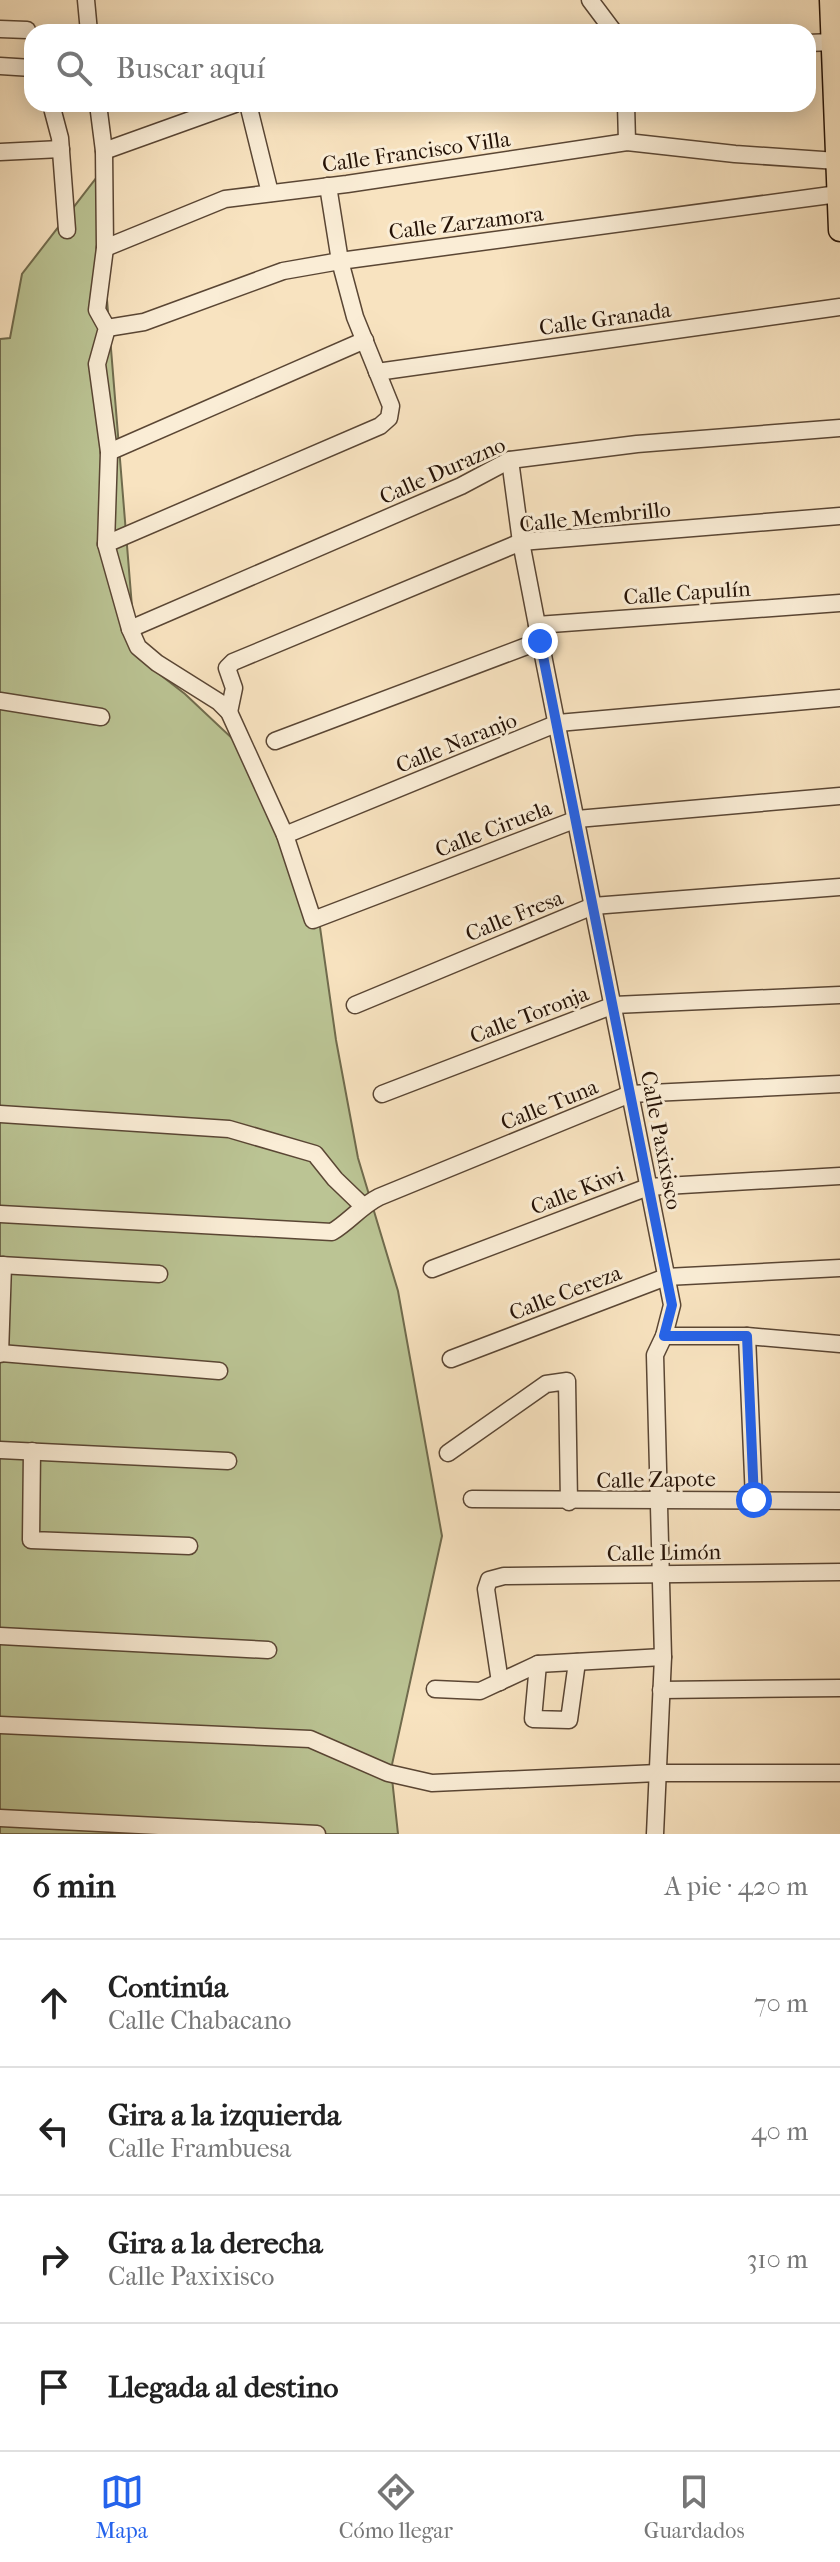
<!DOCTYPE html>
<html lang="es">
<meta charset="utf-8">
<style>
:root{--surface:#fff;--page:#f6f6f6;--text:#222;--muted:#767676;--line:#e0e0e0;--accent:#2563eb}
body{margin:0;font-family:"IM FELL French Canon",serif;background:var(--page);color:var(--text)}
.stop{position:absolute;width:24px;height:24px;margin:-18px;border:6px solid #2563eb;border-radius:50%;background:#fff}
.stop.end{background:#2563eb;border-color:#fff;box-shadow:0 2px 8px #0008}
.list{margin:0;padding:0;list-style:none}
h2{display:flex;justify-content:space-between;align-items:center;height:104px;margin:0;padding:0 32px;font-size:34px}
h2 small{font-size:26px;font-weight:400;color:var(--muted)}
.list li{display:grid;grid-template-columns:52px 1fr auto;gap:24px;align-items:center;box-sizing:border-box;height:128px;padding:0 32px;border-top:2px solid var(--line)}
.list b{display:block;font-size:30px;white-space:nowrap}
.list p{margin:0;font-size:26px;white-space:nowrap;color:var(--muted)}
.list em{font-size:26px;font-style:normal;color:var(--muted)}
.icon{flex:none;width:44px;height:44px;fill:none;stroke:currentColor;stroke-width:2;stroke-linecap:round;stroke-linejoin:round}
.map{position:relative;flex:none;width:840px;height:1834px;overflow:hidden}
.search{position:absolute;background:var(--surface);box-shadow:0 4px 20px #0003;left:24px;right:24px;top:24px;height:88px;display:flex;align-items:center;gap:20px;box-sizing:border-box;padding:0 28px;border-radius:24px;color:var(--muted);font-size:30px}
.sheet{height:616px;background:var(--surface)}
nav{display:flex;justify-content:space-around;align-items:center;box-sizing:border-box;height:112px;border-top:2px solid var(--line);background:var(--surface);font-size:22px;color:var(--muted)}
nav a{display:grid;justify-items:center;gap:4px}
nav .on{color:var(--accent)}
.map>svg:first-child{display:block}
.green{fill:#bbc494;stroke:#706b4d;stroke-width:2}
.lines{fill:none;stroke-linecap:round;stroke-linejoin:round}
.minor-casing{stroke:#5a4634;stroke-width:19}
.major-casing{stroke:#251206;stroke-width:25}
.minor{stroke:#faedd6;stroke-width:16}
.major{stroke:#f8e3c0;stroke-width:22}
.route{stroke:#2563eb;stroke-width:10}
.labels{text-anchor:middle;stroke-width:6;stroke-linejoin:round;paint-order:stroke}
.street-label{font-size:22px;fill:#251206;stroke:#faedd6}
</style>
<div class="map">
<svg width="840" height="1834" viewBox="0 0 840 1834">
<rect width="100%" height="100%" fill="#f8e3c0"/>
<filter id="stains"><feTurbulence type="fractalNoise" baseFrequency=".0025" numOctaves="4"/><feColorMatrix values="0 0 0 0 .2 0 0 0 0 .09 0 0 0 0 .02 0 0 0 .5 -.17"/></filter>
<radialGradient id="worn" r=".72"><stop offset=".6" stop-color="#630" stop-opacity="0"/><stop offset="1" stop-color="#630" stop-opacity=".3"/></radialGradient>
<path class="green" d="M 97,177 L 136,656 L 185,694 L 235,741 L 319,920 L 336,1040 L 358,1158 L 398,1291 L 442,1536 L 391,1769 L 398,1834 L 0,1834 L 0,339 L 10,338 L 22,274 Z"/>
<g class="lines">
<g class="minor-casing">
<g id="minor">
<path d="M 86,0 L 89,32"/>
<path d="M 590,0 L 614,32"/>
<path d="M 0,29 L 27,30"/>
<path d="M 808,43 L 833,42"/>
<path d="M 0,66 L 32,68"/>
<path d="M 51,104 L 60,138 L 67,230"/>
<path d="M 98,104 L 104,151 L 105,248 L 97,310 L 107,328 L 97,364 L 109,452 L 106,544 L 130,629 L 138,647 L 157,663 L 219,702 L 229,712 L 285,835 L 313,920 L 577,819 L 840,796"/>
<path d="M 248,104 L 270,193"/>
<path d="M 626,104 L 627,142"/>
<path d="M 104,151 L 235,104"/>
<path d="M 0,152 L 61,149"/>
<path d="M 105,248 L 225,199 L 347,184 L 627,142 L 735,154 L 837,161"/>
<path d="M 107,328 L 144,322 L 283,271 L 340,261 L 838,194"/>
<path d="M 377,372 L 840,307"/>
<path d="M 109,452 L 365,340"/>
<path d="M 510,460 L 521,542 L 537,625 L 672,1305 L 664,1336 L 655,1355 L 663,1657 L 655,1834"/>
<path d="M 106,544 L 380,426 L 389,418 L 391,406 L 355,317 L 340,261 L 328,186"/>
<path d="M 537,625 L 840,603"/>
<path d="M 130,629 L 461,486 L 510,460 L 637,444 L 840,428"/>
<path d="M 0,701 L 101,717"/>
<path d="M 229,712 L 234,688 L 227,668 L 233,662 L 521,542 L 840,516"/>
<path d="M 275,741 L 540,641"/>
<path d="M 285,835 L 558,723 L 840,698"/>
<path d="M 355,1005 L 593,906 L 840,887"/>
<path d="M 382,1094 L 614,1005 L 840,995"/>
<path d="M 0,1114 L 229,1129 L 315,1154 L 335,1179 L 362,1205"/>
<path d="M 0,1214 L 332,1232 C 350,1221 361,1206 379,1197 L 630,1094 L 840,1084"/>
<path d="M 0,1265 L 159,1274"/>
<path d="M 432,1269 L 648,1187 L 840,1176"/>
<path d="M 664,1336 L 747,1336 L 840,1344"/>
<path d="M 747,1336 L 754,1500"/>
<path d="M 0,1353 L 219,1371"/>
<path d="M 0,1354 L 3,1265"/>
<path d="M 451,1359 L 666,1277 L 840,1268"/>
<path d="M 0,1450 L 228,1461"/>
<path d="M 32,1451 L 31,1540 L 189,1546"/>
<path d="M 448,1453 L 546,1384 L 567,1381 L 569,1502"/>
<path d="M 472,1499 L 840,1501"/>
<path d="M 0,1636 L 268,1650"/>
<path d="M 538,1664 L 533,1719 L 569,1720 L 577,1662"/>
<path d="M 500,1682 L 486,1589 L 489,1580 L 504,1576 L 840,1572"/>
<path d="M 435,1689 L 480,1691 L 538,1664 L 663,1657"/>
<path d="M 661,1690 L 840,1688"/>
<path d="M 0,1725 L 310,1739 L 388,1773 L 432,1783 L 658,1773 L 840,1773"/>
<path d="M 0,1818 L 317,1834"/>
</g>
</g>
<g class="major-casing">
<path id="major" d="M 831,0 L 840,230"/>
</g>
<use href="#minor" class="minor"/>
<use href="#major" class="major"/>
</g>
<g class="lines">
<path class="route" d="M 540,641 L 672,1305 L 664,1336 L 747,1336 L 754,1500"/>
</g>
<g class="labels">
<g class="street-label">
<text transform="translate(416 151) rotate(-8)" y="8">Calle Francisco Villa</text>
<text transform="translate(466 222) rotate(-7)" y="8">Calle Zarzamora</text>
<text transform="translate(605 318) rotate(-8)" y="8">Calle Granada</text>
<text transform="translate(442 470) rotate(-24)" y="8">Calle Durazno</text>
<text transform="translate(595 516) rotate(-6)" y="8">Calle Membrillo</text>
<text transform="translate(687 592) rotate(-4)" y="8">Calle Capulín</text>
<text transform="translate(456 742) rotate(-22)" y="8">Calle Naranjo</text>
<text transform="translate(493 828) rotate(-21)" y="8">Calle Ciruela</text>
<text transform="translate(514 915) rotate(-22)" y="8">Calle Fresa</text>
<text transform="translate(529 1014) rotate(-21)" y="8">Calle Toronja</text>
<text transform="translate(549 1104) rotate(-22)" y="8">Calle Tuna</text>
<text transform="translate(662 1140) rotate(79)" y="8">Calle Paxixisco</text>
<text transform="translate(577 1190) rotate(-21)" y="8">Calle Kiwi</text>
<text transform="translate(565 1292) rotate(-21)" y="8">Calle Cereza</text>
<text transform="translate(656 1479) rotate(-1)" y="8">Calle Zapote</text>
<text transform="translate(664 1552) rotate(-1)" y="8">Calle Limón</text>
</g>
</g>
<rect width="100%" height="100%" filter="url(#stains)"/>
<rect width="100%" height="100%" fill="url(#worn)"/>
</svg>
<div class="stop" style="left:754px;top:1500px"></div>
<div class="stop end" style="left:540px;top:641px"></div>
<div class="search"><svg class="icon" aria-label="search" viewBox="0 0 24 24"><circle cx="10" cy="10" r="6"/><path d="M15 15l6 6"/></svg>Buscar aquí</div>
</div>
<section class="sheet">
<h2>6 min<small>A pie · 420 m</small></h2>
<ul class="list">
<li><svg class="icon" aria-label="ahead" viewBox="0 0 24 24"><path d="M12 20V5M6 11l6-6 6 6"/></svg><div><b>Continúa</b><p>Calle Chabacano</p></div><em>70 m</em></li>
<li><svg class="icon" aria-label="left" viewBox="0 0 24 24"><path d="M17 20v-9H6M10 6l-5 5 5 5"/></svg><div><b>Gira a la izquierda</b><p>Calle Frambuesa</p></div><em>40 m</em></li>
<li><svg class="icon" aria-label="right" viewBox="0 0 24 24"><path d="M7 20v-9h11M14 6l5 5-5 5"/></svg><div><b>Gira a la derecha</b><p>Calle Paxixisco</p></div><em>310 m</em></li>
<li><svg class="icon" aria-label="arrive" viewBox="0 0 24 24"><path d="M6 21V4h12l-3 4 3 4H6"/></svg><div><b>Llegada al destino</b></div></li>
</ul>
</section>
<nav>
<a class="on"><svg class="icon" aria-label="map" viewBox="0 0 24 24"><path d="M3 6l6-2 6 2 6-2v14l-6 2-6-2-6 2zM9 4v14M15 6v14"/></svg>Mapa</a>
<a><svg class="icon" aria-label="directions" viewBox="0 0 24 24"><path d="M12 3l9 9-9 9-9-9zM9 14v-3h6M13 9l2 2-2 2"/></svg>Cómo llegar</a>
<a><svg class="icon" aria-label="saved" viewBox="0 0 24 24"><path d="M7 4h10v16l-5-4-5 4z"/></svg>Guardados</a>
</nav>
